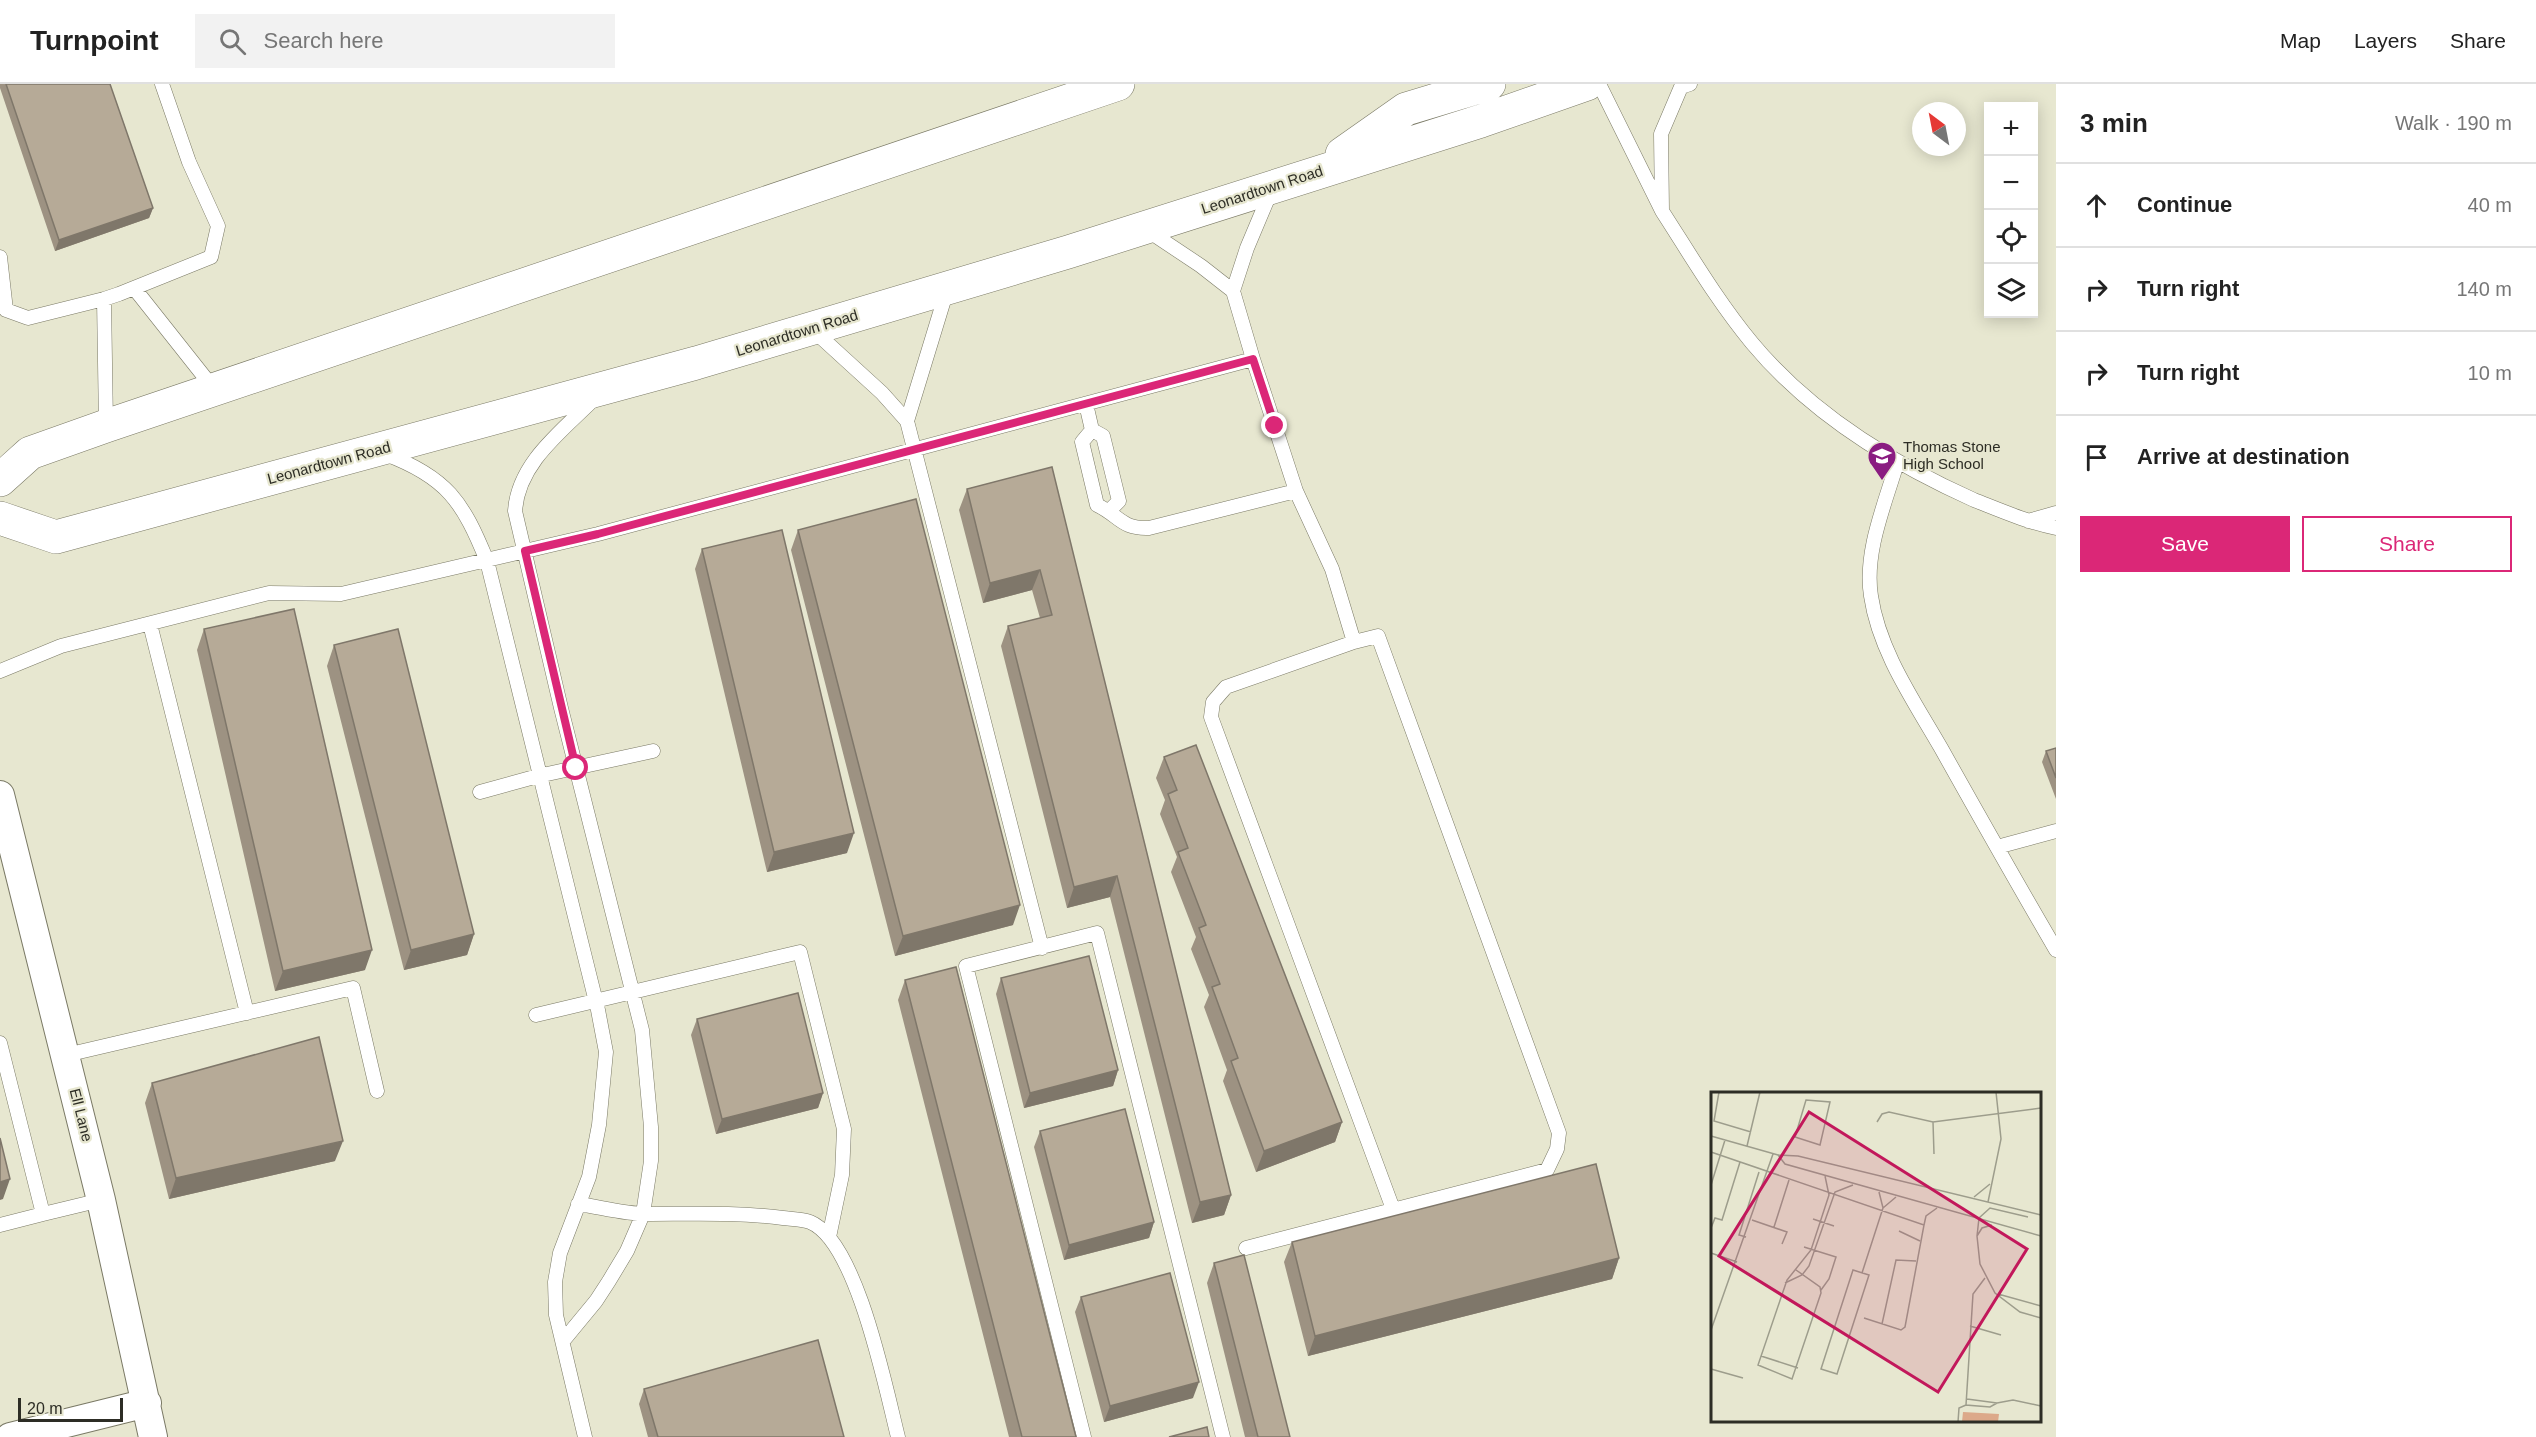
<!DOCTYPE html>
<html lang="en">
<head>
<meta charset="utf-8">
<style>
	body { margin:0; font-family:Helvetica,sans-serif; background:#f2f2f2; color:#222 }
	.controls { position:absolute; right:18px; top:18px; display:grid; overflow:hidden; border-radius:0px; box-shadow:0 3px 15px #0003 }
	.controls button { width:54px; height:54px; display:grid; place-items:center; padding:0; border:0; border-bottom:2px solid #e0e0e0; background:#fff; color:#222; font:30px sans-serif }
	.compass { position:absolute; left:1912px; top:18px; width:54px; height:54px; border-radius:50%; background:#fff; box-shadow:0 3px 15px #0003; rotate:328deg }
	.scale { position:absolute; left:18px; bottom:15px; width:105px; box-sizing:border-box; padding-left:6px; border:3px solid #2d2d25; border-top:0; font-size:16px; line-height:21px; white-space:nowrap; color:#2d2d25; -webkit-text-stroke:4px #e7e7d0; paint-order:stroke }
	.stop { position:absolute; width:18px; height:18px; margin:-14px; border:4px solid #db2777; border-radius:50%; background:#fff }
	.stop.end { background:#db2777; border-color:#fff; box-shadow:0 2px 6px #0008 }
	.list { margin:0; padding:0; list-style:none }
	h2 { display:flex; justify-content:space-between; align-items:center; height:78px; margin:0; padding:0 24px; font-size:26px }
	h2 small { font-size:20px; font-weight:400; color:#767676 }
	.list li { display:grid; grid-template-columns:39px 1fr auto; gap:18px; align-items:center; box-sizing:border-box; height:84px; padding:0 24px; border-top:2px solid #e0e0e0 }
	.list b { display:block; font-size:22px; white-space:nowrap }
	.list em { font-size:20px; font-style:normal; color:#767676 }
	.actions { display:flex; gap:12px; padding:18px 24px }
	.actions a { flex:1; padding:14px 0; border:2px solid #db2777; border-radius:0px; text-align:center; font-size:21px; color:#db2777 }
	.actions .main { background:#db2777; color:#fff }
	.icon { flex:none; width:33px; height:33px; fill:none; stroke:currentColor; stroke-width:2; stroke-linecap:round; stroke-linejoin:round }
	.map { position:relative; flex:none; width:2056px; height:1353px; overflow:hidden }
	header { display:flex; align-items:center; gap:36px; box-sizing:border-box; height:84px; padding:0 30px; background:#fff; border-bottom:2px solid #e0e0e0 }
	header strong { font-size:28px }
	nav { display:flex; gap:33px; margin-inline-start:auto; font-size:21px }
	.search { width:420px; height:54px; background:#f2f2f2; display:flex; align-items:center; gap:15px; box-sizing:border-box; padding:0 21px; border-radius:0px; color:#767676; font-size:22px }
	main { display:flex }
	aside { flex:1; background:#fff }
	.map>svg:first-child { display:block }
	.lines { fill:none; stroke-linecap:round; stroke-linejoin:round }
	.lane-casing { stroke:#7a7965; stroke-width:15 }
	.street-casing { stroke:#7a7965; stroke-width:30 }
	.highway-casing { stroke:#7a7965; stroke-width:34 }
	.lane { stroke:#fff; stroke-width:14 }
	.street { stroke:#fff; stroke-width:28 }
	.highway { stroke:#fff; stroke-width:33 }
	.wall { fill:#9d9282 }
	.shaded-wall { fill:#7f776a }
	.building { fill:#b6aa97; stroke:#7f776a; stroke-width:1.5 }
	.route { stroke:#db2777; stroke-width:8 }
	.labels { text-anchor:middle; stroke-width:4.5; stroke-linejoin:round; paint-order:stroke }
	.street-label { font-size:15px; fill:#2d2d25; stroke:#e7e7d0 }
	.poi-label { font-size:15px; fill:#2d2d25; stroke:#e7e7d0; text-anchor:start }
	.inset-road { fill:none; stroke:#9d9d8c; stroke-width:1.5 }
	.view { fill:#c2185b; fill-opacity:0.15; stroke:#c2185b; stroke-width:3 }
	.inset-edge { fill:none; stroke:#2d2d25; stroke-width:3 }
</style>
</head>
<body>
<header>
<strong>Turnpoint</strong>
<div class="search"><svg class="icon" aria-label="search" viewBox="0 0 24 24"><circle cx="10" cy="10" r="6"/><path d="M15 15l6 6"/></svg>Search here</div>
<nav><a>Map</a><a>Layers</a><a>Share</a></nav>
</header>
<main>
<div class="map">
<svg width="2056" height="1353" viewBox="0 0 2056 1353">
	<rect width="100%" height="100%" fill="#e7e7d0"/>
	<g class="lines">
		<g class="lane-casing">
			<path id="lane" d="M1599,0L1662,127L1661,50L1681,3L1690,0
				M1662,127C1691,172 1718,218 1752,259C1811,330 1891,379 1974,416C2002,427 2027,438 2056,444
				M1147,146L1201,182L1233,207
				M0,173L6,226L28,234L104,215L119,210L211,173L218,142L189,78L162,0
				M134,204L214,305
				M104,215L106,341
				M813,246L882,309L907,337L947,206
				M1253,275L1233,207L1247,164L1271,107
				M1086,320L1092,346L1103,352L1119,417L1109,427
				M907,337L1042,864
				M1092,346L1082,358L1097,421C1120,432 1121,445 1149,444L1296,407
				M385,370C447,393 463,418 487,477L598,926L606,968L599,1041L589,1093L560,1169L555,1198L556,1231L585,1353
				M1897,379C1885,420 1864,468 1871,512C1879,567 1914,617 1941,664C1979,732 2017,799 2056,866
				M2028,437L2056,429
				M150,540L247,929
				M1354,558L1226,603L1213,618L1211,633L1393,1125
				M0,587L61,562L269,509L341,510L598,450L1253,275L1296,407L1332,485L1354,558L1378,552L1559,1049L1557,1065L1547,1086L1246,1164
				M480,708L538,692L653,667
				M1997,763L2056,747
				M536,931L800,868L844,1045L842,1091L829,1153
				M0,959L43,1130L101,1116
				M66,971L353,904L377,1007
				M578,1120C600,1123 624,1130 646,1130C691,1130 738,1128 783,1134C791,1135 802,1135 810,1138C857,1157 886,1306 898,1353
				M0,1141L43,1130
				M563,1257L596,1217L609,1197L627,1167L643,1130L651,1077V1043L642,946L561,624L515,427C518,379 562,347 594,315
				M1084,1353L966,882L1097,849L1223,1353"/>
		</g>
		<g class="street-casing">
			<path id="street" d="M0,711L101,1116L153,1353
				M10,1353L147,1319"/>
		</g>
		<g class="highway-casing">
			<path id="highway" d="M1342,70L1406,25L1489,0
				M0,396L30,369L106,342L1118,0
				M0,434L56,453L696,279L1068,168L1481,37L1587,0"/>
		</g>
		<use href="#lane" class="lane"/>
		<use href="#street" class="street"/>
		<use href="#highway" class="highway"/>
	</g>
	<path class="wall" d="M0,0H110L153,124L149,134L55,167L0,4Z
		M1052,383L1231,1111L1224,1131L1192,1139L1110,813L1067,824L1001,562L1008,542L1040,534L1032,506L983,519L959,426L967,405Z
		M798,446L1013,841L895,872L791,466Z
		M702,465L847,769L767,788L695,485Z
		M204,545L365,886L275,907L197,566Z
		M334,561L474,850L467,871L404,886L327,582Z
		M2056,664V715L2042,678L2046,667Z
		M1164,673L1342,1038L1335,1058L1256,1088L1223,997L1227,986L1204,923L1209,911L1191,865L1196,853L1171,788L1177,773L1160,730L1165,716L1156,694Z
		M1001,894L1118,986L1113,1002L1024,1024L996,910Z
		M905,896L1076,1353H1009L898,916Z
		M697,935L823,1009L818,1024L716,1050L691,951Z
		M152,999L335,1077L169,1115L145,1019Z
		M1040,1047L1154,1138L1149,1154L1064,1176L1034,1063Z
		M1292,1158L1619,1174L1612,1195L1308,1272L1284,1178Z
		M1214,1179L1290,1353H1245L1207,1199Z
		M1081,1213L1193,1314L1104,1338L1075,1228Z
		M644,1305L844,1353H648L639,1320Z"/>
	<path class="shaded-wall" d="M153,124L149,134L55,167L59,156Z
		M1040,486L1032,506L983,519L990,499Z
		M854,749L847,769L767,788L774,768Z
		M1117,792L1110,813L1067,824L1074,803Z
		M1020,821L1013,841L895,872L903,852Z
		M474,850L467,871L404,886L411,866Z
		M372,866L365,886L275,907L283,887Z
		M1118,986L1113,1002L1024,1024L1030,1009Z
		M823,1009L818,1024L716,1050L722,1035Z
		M1342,1038L1335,1058L1256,1088L1264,1067Z
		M343,1057L335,1077L169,1115L176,1094Z
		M10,1095L3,1115L0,1116V1098Z
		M1231,1111L1224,1131L1192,1139L1200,1118Z
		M1154,1138L1149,1154L1064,1176L1069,1161Z
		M1619,1174L1612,1195L1308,1272L1315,1252Z
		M1199,1298L1193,1314L1104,1338L1110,1322Z"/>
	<path class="building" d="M6,0H110L153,124L59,156Z
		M1052,383L1231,1111L1200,1118L1117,792L1074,803L1008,542L1052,531L1040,486L990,499L967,405Z
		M916,415L1020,821L903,852L798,446Z
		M782,446L854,749L774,768L702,465Z
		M294,525L372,866L283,887L204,545Z
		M398,545L474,850L411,866L334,561Z
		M1196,661L1342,1038L1264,1067L1231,977L1238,974L1212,903L1220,900L1199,844L1206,841L1178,768L1188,764L1168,710L1177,706L1164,673Z
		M2056,664V694L2046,667Z
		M1089,872L1118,986L1030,1009L1001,894Z
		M956,883L1076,1353H1022L905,896Z
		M798,909L823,1009L722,1035L697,935Z
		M319,953L343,1057L176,1094L152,999Z
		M1125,1025L1154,1138L1069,1161L1040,1047Z
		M0,1054L10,1095L0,1098Z
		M1596,1080L1619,1174L1315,1252L1292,1158Z
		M1244,1171L1290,1353H1258L1214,1179Z
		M1170,1189L1199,1298L1110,1322L1081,1213Z
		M818,1256L844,1353H658L644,1305Z
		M1207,1343L1209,1353H1169Z"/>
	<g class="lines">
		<path class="route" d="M576,684L525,467L598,450L1253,275L1275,342"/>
	</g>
	<defs>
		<g id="school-pin" transform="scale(1.5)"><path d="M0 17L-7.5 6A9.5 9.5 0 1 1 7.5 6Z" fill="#8a1c81" stroke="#e7e7d0"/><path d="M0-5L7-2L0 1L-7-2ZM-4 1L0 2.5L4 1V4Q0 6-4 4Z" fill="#fff"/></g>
	</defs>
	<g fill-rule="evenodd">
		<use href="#school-pin" x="1882" y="372"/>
	</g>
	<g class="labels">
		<g class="street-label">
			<text transform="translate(1262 106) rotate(-18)" y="5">Leonardtown Road</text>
			<text transform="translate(797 249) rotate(-17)" y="5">Leonardtown Road</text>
			<text transform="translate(329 379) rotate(-15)" y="5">Leonardtown Road</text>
			<text transform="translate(81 1031) rotate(76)" y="5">Ell Lane</text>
		</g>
		<g class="poi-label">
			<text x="1903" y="368">Thomas Stone<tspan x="1903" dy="17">High School</tspan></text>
		</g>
	</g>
	<g transform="translate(1711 1008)">
		<rect width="330" height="330" fill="#e7e7d0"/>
		<path d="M252,320L288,322L287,330H251Z" fill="#dca98a"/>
		<path class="inset-road" d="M8,0L3,29L40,40M95,8L119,10L109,53L84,45ZM166,30L171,22L178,20L222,30L330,16M222,30L223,62M0,44L67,63L87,64L330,123M36,54L49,0M0,60L213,133L194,235L190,238L153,226M67,63L74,72L330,144M0,93L14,48M168,100L172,116L185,105M263,105L279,92M277,110L290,47L285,0M268,126L266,144L271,136L281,133M268,126L279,116L317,125M102,127L123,134M41,128L76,140L71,152M213,133L215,124L226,116M63,135L78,88M0,136L4,126L11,128L29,70M188,139L209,149M266,144L269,172L284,201L309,220L330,226M35,145L28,143L48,80M93,155L125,165L118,187L110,198M0,161L26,170M85,178L109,195L110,201L81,287L47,273L76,188L100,158L118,103L114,84M142,178L158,183L126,282L110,277ZM151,181L172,116M274,186L262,202L255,313L279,315L286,311M74,191L91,183L98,174L124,100L142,93M287,202L330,214M171,232L185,168L205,169M259,234L290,243M0,238L62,62M50,264L87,276M0,277L32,286M256,307L286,311L302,308L330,314M247,330L248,316L255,313"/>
		<path class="view" d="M98,20L316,157L227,300L8,164Z"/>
		<rect width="330" height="330" class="inset-edge"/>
	</g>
</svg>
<div class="controls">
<button>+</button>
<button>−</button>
<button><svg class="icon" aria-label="locate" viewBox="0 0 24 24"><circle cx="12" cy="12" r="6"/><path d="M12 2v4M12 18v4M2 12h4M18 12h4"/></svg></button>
<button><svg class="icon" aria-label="layers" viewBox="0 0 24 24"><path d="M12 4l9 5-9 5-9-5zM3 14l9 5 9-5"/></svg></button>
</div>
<svg class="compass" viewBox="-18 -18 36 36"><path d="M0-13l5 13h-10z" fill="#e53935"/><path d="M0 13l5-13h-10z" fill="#767676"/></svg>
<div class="scale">20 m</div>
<div class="stop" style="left:576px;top:684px"></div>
<div class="stop end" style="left:1275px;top:342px"></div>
</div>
<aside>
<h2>3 min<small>Walk · 190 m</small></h2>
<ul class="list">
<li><svg class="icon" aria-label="ahead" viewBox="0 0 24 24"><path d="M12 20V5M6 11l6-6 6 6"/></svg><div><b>Continue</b></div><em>40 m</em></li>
<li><svg class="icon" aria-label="right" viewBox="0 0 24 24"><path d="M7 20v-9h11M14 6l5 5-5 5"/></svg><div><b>Turn right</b></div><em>140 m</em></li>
<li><svg class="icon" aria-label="right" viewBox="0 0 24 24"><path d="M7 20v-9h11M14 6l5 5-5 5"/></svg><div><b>Turn right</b></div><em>10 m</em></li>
<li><svg class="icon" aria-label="arrive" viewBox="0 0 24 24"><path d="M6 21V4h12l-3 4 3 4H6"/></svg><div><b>Arrive at destination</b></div></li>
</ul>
<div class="actions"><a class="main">Save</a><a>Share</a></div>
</aside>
</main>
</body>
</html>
